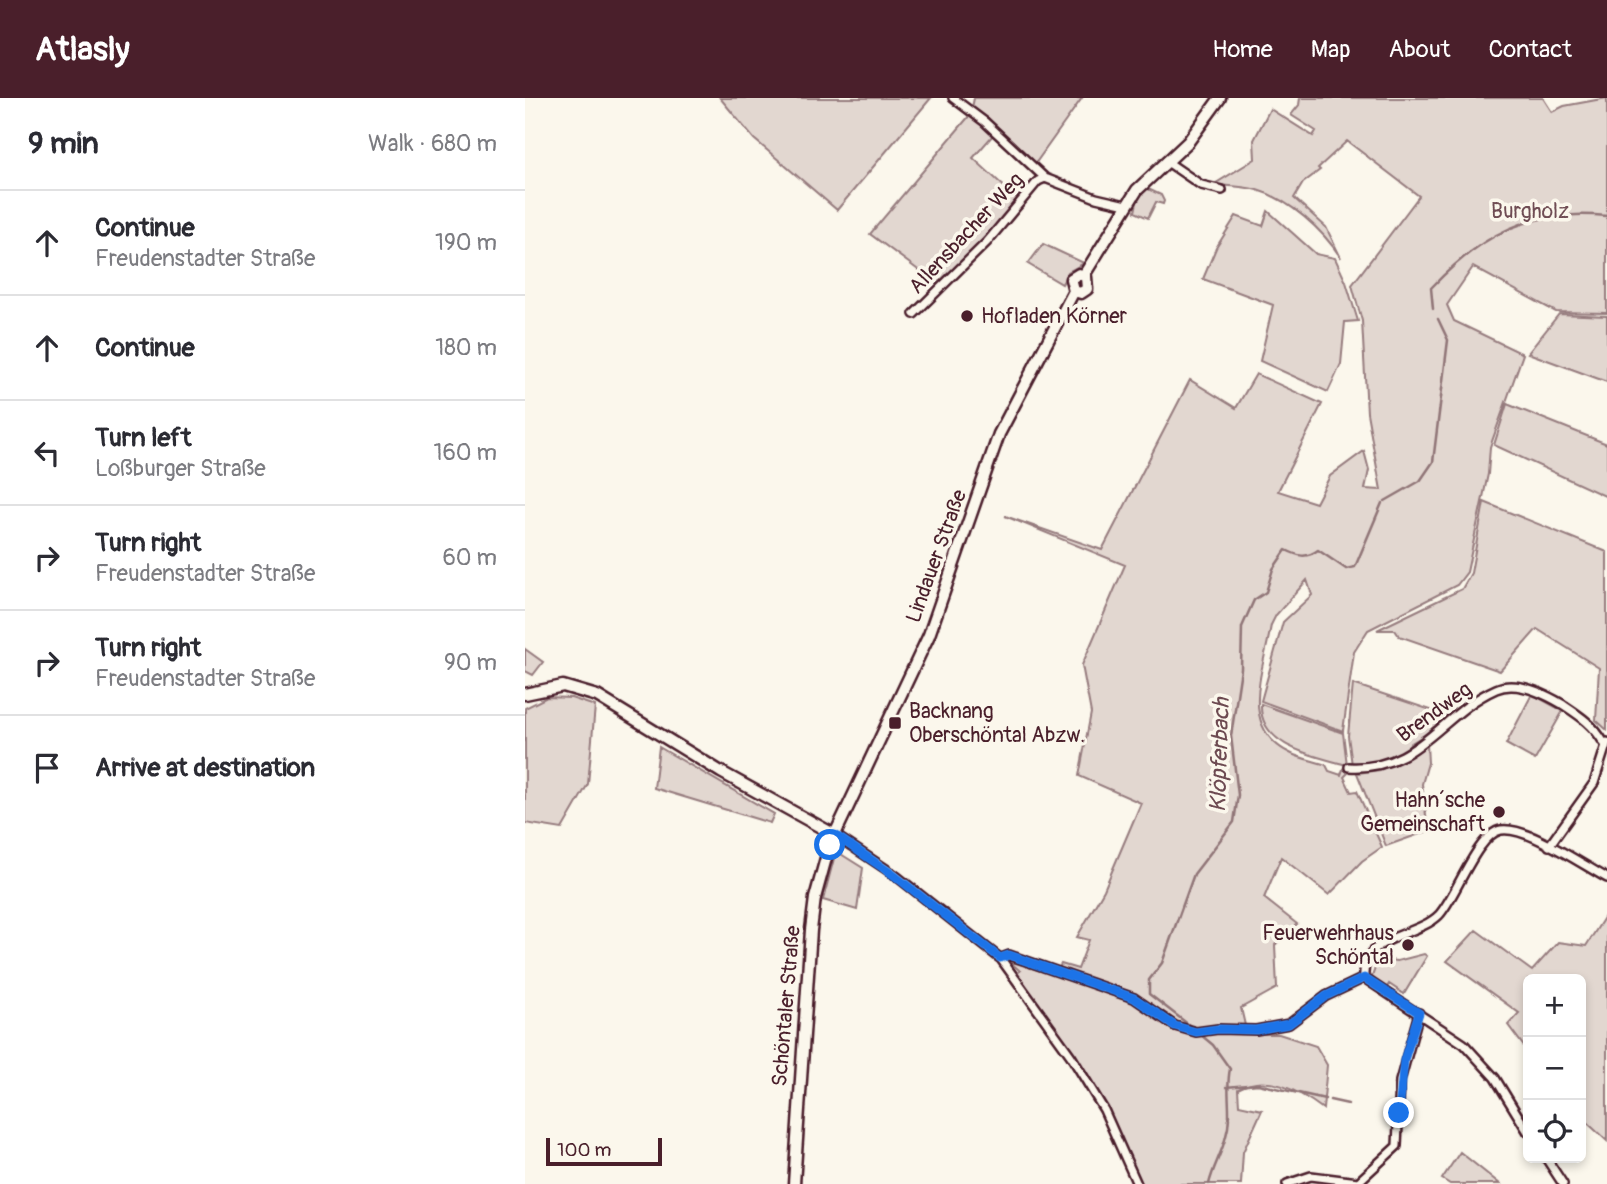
<!DOCTYPE html>
<html lang="en">
<head>
<meta charset="utf-8">
<style>
	body { margin:0; font-family:Pangolin,sans-serif; background:#f7f7f7; color:#2b2b33 }
	.controls { position:absolute; right:21px; bottom:21px; display:grid; overflow:hidden; border-radius:10px; box-shadow:0 4px 10px #0003 }
	.controls button { width:63px; height:63px; display:grid; place-items:center; padding:0; border:0; border-bottom:2px solid #e1e1e2; background:#fff; color:#2b2b33; font:35px sans-serif }
	.scale { position:absolute; left:21px; bottom:18px; width:116px; box-sizing:border-box; padding-left:7px; border:4px solid #4a1f2b; border-top:0; font-size:19px; line-height:24px; white-space:nowrap; color:#4a1f2b; -webkit-text-stroke:5px #fbf7ec; paint-order:stroke }
	.stop { position:absolute; width:21px; height:21px; margin:-16px; border:5px solid #1a73e8; border-radius:50%; background:#fff }
	.stop.end { background:#1a73e8; border-color:#fff; box-shadow:0 2px 7px #0008 }
	.list { margin:0; padding:0; list-style:none }
	h2 { display:flex; justify-content:space-between; align-items:center; height:91px; margin:0; padding:0 28px; font-size:30px }
	h2 small { font-size:23px; font-weight:400; color:#7c7c81 }
	.list li { display:grid; grid-template-columns:46px 1fr auto; gap:21px; align-items:center; box-sizing:border-box; height:105px; padding:0 28px; border-top:2px solid #e1e1e2 }
	.list b { display:block; font-size:26px; white-space:nowrap }
	.list p { margin:0; font-size:23px; white-space:nowrap; color:#7c7c81 }
	.list em { font-size:23px; font-style:normal; color:#7c7c81 }
	.icon { flex:none; width:38px; height:38px; fill:none; stroke:currentColor; stroke-width:2; stroke-linecap:round; stroke-linejoin:round }
	.map { position:relative; flex:none; width:1082px; height:1086px; overflow:hidden }
	header { display:flex; align-items:center; gap:42px; box-sizing:border-box; height:98px; padding:0 35px; background:#4a1f2b; color:#fff }
	header strong { font-size:33px }
	nav { display:flex; gap:38px; margin-inline-start:auto; font-size:24px }
	main { display:flex }
	aside { flex:1; background:#fff }
	.map>svg:first-child { display:block }
	.green { fill:#e2d7d0; stroke:#967b7e; stroke-width:2 }
	.lines { fill:none; stroke-linecap:round; stroke-linejoin:round }
	.stream { stroke:#907477; stroke-width:2.5 }
	.street-casing { stroke:#4a1f2b; stroke-width:12 }
	.secondary-casing { stroke:#4a1f2b; stroke-width:15 }
	.street { stroke:#fbf7ec; stroke-width:7 }
	.secondary { stroke:#fbf7ec; stroke-width:10 }
	.route { stroke:#1a73e8; stroke-width:9 }
	.poi-dot { fill:#4a1f2b; stroke:#fbf7ec; stroke-width:2.5 }
	.labels { text-anchor:middle; stroke-width:7; stroke-linejoin:round; paint-order:stroke }
	.park-label { font-size:21px; fill:#704d54; stroke:#fbf7ec }
	.street-label { font-size:21px; fill:#4a1f2b; stroke:#fbf7ec }
	.poi-label { font-size:21px; fill:#4a1f2b; stroke:#fbf7ec; text-anchor:start }
	.water-label { font-size:23px; font-style:italic; fill:#6d4a51; stroke:#fbf7ec }
</style>
</head>
<body>
<header>
<strong>Atlasly</strong>
<nav><a>Home</a><a>Map</a><a>About</a><a>Contact</a></nav>
</header>
<main>
<aside>
<h2>9 min<small>Walk · 680 m</small></h2>
<ul class="list">
<li><svg class="icon" aria-label="ahead" viewBox="0 0 24 24"><path d="M12 20V5M6 11l6-6 6 6"/></svg><div><b>Continue</b><p>Freudenstadter Straße</p></div><em>190 m</em></li>
<li><svg class="icon" aria-label="ahead" viewBox="0 0 24 24"><path d="M12 20V5M6 11l6-6 6 6"/></svg><div><b>Continue</b></div><em>180 m</em></li>
<li><svg class="icon" aria-label="left" viewBox="0 0 24 24"><path d="M17 20v-9H6M10 6l-5 5 5 5"/></svg><div><b>Turn left</b><p>Loßburger Straße</p></div><em>160 m</em></li>
<li><svg class="icon" aria-label="right" viewBox="0 0 24 24"><path d="M7 20v-9h11M14 6l5 5-5 5"/></svg><div><b>Turn right</b><p>Freudenstadter Straße</p></div><em>60 m</em></li>
<li><svg class="icon" aria-label="right" viewBox="0 0 24 24"><path d="M7 20v-9h11M14 6l5 5-5 5"/></svg><div><b>Turn right</b><p>Freudenstadter Straße</p></div><em>90 m</em></li>
<li><svg class="icon" aria-label="arrive" viewBox="0 0 24 24"><path d="M6 21V4h12l-3 4 3 4H6"/></svg><div><b>Arrive at destination</b></div></li>
</ul>
</aside>
<div class="map">
<svg width="1082" height="1086" viewBox="0 0 1082 1086">
	<rect width="100%" height="100%" fill="#fbf7ec"/>
	<filter id="ink" filterUnits="userSpaceOnUse"><feTurbulence type="fractalNoise" baseFrequency=".0143" numOctaves="2"/><feDisplacementMap in="SourceGraphic" scale="14" xChannelSelector="R" yChannelSelector="G"/><feConvolveMatrix kernelMatrix="1 2 1 2 8 2 1 2 1" color-interpolation-filters="sRGB"/></filter>
	<g filter="url(#ink)">
		<path class="green" d="M195,0H406L312,112L229,41Z
			M449,0H557L510,66L447,10Z
			M775,0H1018L1027,14L1039,8L1082,0V215L1031,214L948,169L922,207L929,223L998,256L965,349L963,376L942,474L932,487L843,532L829,554L818,633L736,603L758,524L787,497L782,482L751,517L746,527C739,572 712,629 765,655C776,661 790,663 801,667L804,673L816,677L818,671L824,674L819,679L826,694L832,693L857,749L837,763L804,797L756,759L739,800L772,826L750,847L752,890L716,910L722,936H754L791,948L802,967L798,1011C774,993 742,974 713,991L714,1007L737,1012L718,1054L716,1086H616C585,1009 542,941 491,876L495,873L484,863L530,877L536,866L553,871L564,842L552,839L579,792L616,705L554,678L566,615L557,567L600,467L480,418L577,452L665,282L711,310L731,276L797,306L753,393L791,405L805,378L839,353L844,372L840,391L856,392L842,315L837,223L827,187L894,98L822,43L793,70L795,72L778,85L769,100L801,129L816,160C798,132 764,101 732,92C718,88 702,88 688,87L730,61L729,42L745,11L788,38L791,33L766,17L774,7Z
			M445,17L469,36L448,60L495,103L416,189L345,136Z
			M621,90L636,97L639,103L638,106L631,104L623,120L610,114L613,99Z
			M743,113L791,156L810,160L821,184L833,223L820,224L816,266L803,294L735,263L748,207L678,181L691,150L711,118L738,128Z
			M518,146L559,165L543,174L537,186L503,166Z
			M1034,216L1082,218V284L1003,255Z
			M982,306L1082,346V399L969,347Z
			M959,404L1082,454V632L1071,622L1074,570L1012,531L975,573L874,538L870,532H852L937,491L946,475Z
			M0,551L18,564L8,577L0,573Z
			M828,586L927,619L901,640L898,638L885,646L883,653L854,666L827,667L823,638Z
			M1007,596L1038,613L1010,662L981,646Z
			M22,599L46,600L70,608L63,686L37,731L0,725V610Z
			M736,606L818,635L822,667C790,658 734,649 736,606Z
			M902,646L903,665L897,686L903,733L861,748L832,675L855,672L885,658Z
			M134,649L249,716L245,725L129,690Z
			M311,753L338,770L332,812L298,802Z
			M1082,815V1043L1056,1019V881H1003V954L983,927L994,915L922,863L951,832L1007,873L1033,844L1061,848Z
			M899,856L902,858L879,896L864,886L861,891L847,879L853,861L872,863Z
			M935,1054L975,1086H925L917,1081Z"/>
		<g class="lines">
			<path class="stream" d="M908,211L906,190C959,134 1005,111 1082,118
				M860,403L895,383L908,364L923,242L913,221
				M668,930L624,896V882L637,865L669,776L709,724L713,697L706,638L716,571L717,529L729,502L741,494L748,471L761,452C773,458 781,461 793,452L821,471L830,469L857,405
				M676,937L688,947L705,971C700,993 708,1016 701,1038C697,1055 688,1069 684,1086
				M701,989L733,986L800,1001
				M805,1002L823,1006"/>
			<g class="street-casing">
				<path id="street" d="M428,0L460,24L520,80L571,100L601,107
					M641,63L676,87L697,92
					M389,216L462,144L513,83L520,80
					M824,669C894,673 915,616 971,591C991,582 1020,596 1037,606C1055,618 1068,626 1079,645
					M310,737L370,777L476,861L546,958L579,1012L612,1086
					M1024,748L1069,685L1082,644
					M476,860L484,857L609,900L650,928L671,934L693,931L731,932L764,926L801,898L839,880
					M839,880C836,836 891,840 914,817C931,799 952,736 976,732C1002,728 1058,767 1082,780
					M839,880L939,946L970,980L1003,1034
					M1021,1060L1038,1086
					M762,1086L786,1078L833,1084
					M831,1086L872,1048L875,983L894,915"/>
			</g>
			<g class="secondary-casing">
				<path id="secondary" d="M559,177L612,92L663,44L695,0
					M0,596L38,588L72,598L196,674L310,737
					M269,1086L286,832L290,800L304,749L404,537L474,336L549,193L546,181L554,176L561,179L562,191L556,195L549,193"/>
			</g>
			<use href="#street" class="street"/>
			<use href="#secondary" class="secondary"/>
		</g>
	</g>
	<g class="lines" filter="url(#ink)">
		<path class="route" d="M305,747L310,737L370,778L475,860L484,857L609,900L650,928L671,934L693,931L731,932L764,926L801,898L839,880L894,915L879,962L874,1015"/>
	</g>
	<g class="poi-dot">
		<circle cx="442" cy="218" r="7"/>
		<rect x="363" y="618" width="14" height="14" rx="3.5"/>
		<circle cx="974" cy="714" r="7"/>
		<circle cx="883" cy="847" r="7"/>
	</g>
	<g class="labels">
		<g class="park-label">
			<text x="1005" y="120">Burgholz</text>
		</g>
		<g class="street-label">
			<text transform="translate(441 135) rotate(-47)" y="7">Allensbacher Weg</text>
			<text transform="translate(411 458) rotate(-70)" y="7">Lindauer Straße</text>
			<text transform="translate(909 614) rotate(-36)" y="7">Brendweg</text>
			<text transform="translate(261 908) rotate(-85)" y="7">Schöntaler Straße</text>
		</g>
		<g class="poi-label">
			<text x="456" y="225">Hofladen Körner</text>
			<text x="384" y="620">Backnang<tspan x="384" dy="24">Oberschöntal Abzw.</tspan></text>
			<text x="960" y="709" text-anchor="end">Hahn´sche<tspan x="960" dy="24">Gemeinschaft</tspan></text>
			<text x="869" y="842" text-anchor="end">Feuerwehrhaus<tspan x="869" dy="24">Schöntal</tspan></text>
		</g>
		<g class="water-label">
			<text transform="translate(694 657) rotate(-88)" y="8">Klöpferbach</text>
		</g>
	</g>
</svg>
<div class="controls">
<button>+</button>
<button>−</button>
<button><svg class="icon" aria-label="locate" viewBox="0 0 24 24"><circle cx="12" cy="12" r="6"/><path d="M12 2v4M12 18v4M2 12h4M18 12h4"/></svg></button>
</div>
<div class="scale">100 m</div>
<div class="stop" style="left:305px;top:747px"></div>
<div class="stop end" style="left:874px;top:1015px"></div>
</div>
</main>
</body>
</html>
